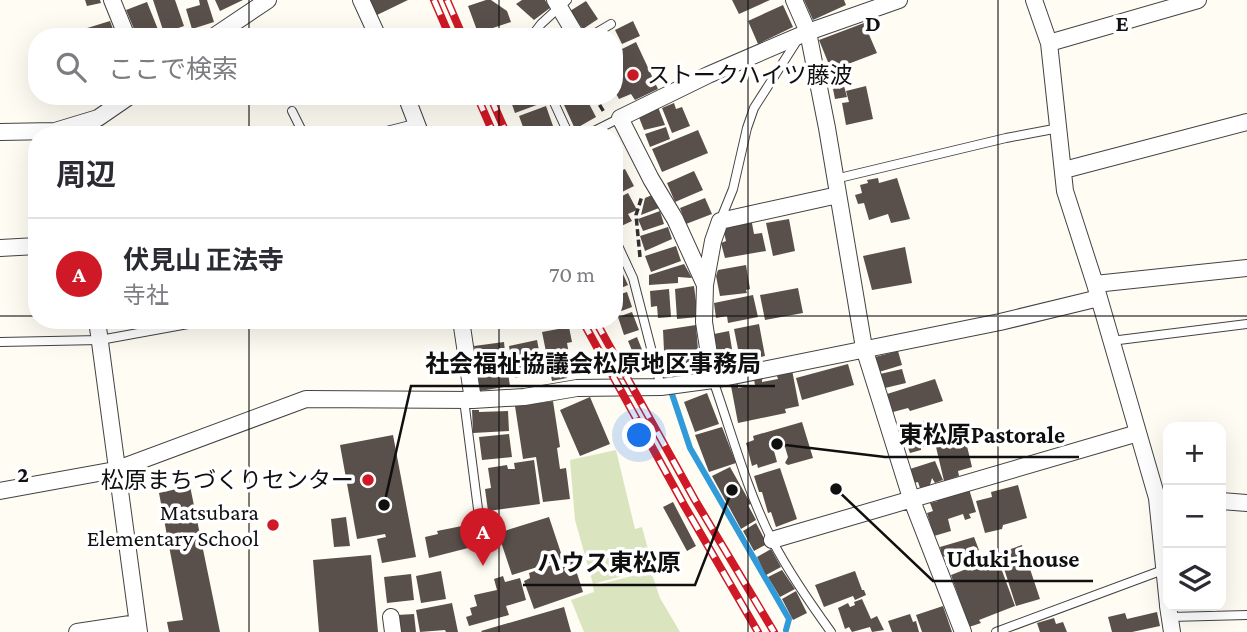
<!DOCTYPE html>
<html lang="ja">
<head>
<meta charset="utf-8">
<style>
	body { margin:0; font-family:"Crimson Pro","Noto Sans JP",serif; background:#f2f2f3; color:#2b2b33 }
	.controls { position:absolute; right:21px; bottom:21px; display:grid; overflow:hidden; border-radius:14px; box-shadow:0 7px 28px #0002 }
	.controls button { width:63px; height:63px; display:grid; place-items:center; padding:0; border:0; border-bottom:2px solid #e1e1e2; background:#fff; color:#2b2b33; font:35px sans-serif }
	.you { position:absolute; left:640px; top:436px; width:24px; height:24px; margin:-18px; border:5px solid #fff; border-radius:50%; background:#1a73e8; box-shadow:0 0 0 10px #1a73e833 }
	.badge { display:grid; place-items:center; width:46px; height:46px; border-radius:50%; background:#cf1926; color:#fff; font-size:23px; font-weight:700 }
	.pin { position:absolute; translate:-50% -58px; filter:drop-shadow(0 2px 4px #0008) }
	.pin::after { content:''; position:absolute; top:37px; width:24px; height:21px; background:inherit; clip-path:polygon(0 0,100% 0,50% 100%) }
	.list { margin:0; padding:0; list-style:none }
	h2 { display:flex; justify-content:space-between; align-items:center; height:91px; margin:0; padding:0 28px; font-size:30px }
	h2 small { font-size:23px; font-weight:400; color:#7c7c81 }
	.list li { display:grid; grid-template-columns:46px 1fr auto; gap:21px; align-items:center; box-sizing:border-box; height:112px; padding:0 28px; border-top:2px solid #e1e1e2 }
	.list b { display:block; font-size:26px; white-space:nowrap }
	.list p { margin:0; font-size:23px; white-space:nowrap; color:#7c7c81 }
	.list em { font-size:23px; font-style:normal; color:#7c7c81 }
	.icon { flex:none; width:38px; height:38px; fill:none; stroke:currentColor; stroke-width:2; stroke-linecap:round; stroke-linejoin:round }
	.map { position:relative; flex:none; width:1247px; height:632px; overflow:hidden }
	.search { position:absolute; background:#fff; box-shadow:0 7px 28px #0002; left:28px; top:28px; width:595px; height:77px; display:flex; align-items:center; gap:18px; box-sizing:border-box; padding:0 24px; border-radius:28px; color:#7c7c81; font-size:26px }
	.panel { position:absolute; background:#fff; box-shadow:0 7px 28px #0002; left:28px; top:126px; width:595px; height:203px; border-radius:28px }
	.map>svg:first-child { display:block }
	.cemetery { fill:#dae5c0 }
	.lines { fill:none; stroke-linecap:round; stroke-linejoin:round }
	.stream { stroke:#319bda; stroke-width:6 }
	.building { fill:#5a504b }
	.lane-casing { stroke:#434343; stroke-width:10 }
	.street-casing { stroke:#434343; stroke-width:18 }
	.path { stroke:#323232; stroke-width:3.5; stroke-dasharray:7 3.5; stroke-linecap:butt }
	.lane { stroke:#fff; stroke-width:8 }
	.street { stroke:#fff; stroke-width:16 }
	.rail-casing { stroke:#cf1926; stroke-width:8 }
	.rail { stroke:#fff; stroke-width:5; stroke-dasharray:16; stroke-linecap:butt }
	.grid { fill:none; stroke:#101010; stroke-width:2; stroke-opacity:0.55 }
	.poi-dot { fill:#cf1926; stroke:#fff; stroke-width:2.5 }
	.labels { text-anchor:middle; stroke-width:7; stroke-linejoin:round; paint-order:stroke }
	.poi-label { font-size:23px; fill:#101010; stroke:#fff; text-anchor:end }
	.grid-label { font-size:23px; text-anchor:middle; font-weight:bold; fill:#101010; stroke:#fff; stroke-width:7; stroke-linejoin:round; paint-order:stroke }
	.leader { fill:none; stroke:#101010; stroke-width:2.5 }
	.callout-dot { fill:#101010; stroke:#fff; stroke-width:2.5 }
	.callout-label { font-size:24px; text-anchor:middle; font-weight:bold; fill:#101010; stroke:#fff; stroke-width:7; stroke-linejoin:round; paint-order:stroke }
</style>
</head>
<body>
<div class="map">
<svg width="1247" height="632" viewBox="0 0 1247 632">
	<rect width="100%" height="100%" fill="#fffcf3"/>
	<path class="cemetery" d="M616,450L635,529L642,527L653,568L593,584L575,520L570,460Z
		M651,571L660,598L680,632H584L571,600L594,592L593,586Z"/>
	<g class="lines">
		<path class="stream" d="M670,388L690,448L789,619L786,630"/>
	</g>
	<path class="building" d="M85,0H100L101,3L87,6Z
		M153,0H175L184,26L164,33Z
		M199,0H207L214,22L192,29L186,9L200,5Z
		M215,0H243L220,11Z
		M370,0H408L377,15Z
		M486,0H491L507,11L511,22L478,33L468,6Z
		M522,0H545L550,8L534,20L516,4Z
		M732,0H770L739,14Z
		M804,0H844L846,5L813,20Z
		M586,1L598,19L583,29L570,11Z
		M147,2L161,37H137L134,29L126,10Z
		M783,5L793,27L758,44L748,21Z
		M110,21L116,37H86L84,29Z
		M633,21L640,36L622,44L615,30Z
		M864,23L877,53L848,64L847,61L830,67L819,40Z
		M513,28L516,37H489V36Z
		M636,42L658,89L635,100L631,94L619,99L614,90V57L618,56L616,52Z
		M844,86L847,97L835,99L833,89Z
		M866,86L873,119L846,125L842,103L849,102L846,91Z
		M509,96H540L542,103L515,113Z
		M560,96H585L596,117L575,129Z
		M674,103L676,109L682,107L690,126L672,133L662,108Z
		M546,106L553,126L526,135L519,116Z
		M658,107L665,125L644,130L638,115Z
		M666,127L670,139L650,147L645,134Z
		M698,130L708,153L662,172L652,149Z
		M614,143L621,157L614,160Z
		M625,169L634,186L614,196V174Z
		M694,171L703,190L675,202L667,183Z
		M878,178L879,183L897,178L910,219L891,223L888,214L869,220L864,203L858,204L855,195L862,193L860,185L868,183L867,180Z
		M628,193L637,210L628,214L632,221L617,228L614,222V200Z
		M652,195L659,208L641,215L645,198Z
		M705,198L712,214L686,224L680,208Z
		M660,211L664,224L643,231L638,219Z
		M751,218L754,234L762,233L766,251L725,258L721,243L726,241L722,224Z
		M789,219L795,251L773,256L766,223Z
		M668,227L672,239L645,251L640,236Z
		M676,246L681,261L651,272L645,256Z
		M905,247L912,283L872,290L863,256Z
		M617,261L628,285L614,291V262Z
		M684,264L692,278L678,277V283L649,285V275Z
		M746,265L750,289L746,290L747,293L720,296L716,276L718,270Z
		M694,286L698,317L677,319L675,289Z
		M798,288L803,313L765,320L760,295Z
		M669,289L671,317L658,318L657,306L651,307L650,291Z
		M627,292L632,307L616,313L614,296Z
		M753,295L758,317L728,323L727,316L716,318L714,303Z
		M632,312L639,330L624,335L618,317Z
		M469,320H487L488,324L471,328Z
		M542,320H560V323L544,328Z
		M759,324L765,356L751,359L750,357L744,358L742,349H738L734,329Z
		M696,325L698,350L678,354V352L664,351L663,330Z
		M569,327L572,342L567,343L570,360L579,358L582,371L567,374V378L552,381L542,332Z
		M729,331L734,361L720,364L714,334Z
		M637,337L648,365H638L628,341Z
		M537,340L543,372L515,378L509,346Z
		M504,342L506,363L487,365L486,358L476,360L474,346Z
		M898,351L902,365L879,372L875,357Z
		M689,354L690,360L699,358L702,373L673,379L669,358Z
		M848,364L854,385L802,400L796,378Z
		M507,366L510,386L480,391L478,375L486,374L485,369Z
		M902,369L906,383L885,388L880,374Z
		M792,370L799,406L785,409L786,413L738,423L731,386L738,384V388L755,385L754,380L762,378V382L778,379L776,373Z
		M935,379L943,401L910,411L908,408L893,412L887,394Z
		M707,393L719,424L695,432L684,402Z
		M590,397L610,444L580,456L560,410Z
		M553,401L560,447L557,448L560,469L566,468L570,499L543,502L536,457L523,459L515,406Z
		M472,410H479V412L508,411L509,431L473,433Z
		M924,421L930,445L921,447V450L910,453L903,434L906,433L904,429L907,428L906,425Z
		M802,422L813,458L788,465L785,463L788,457L785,447L774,451L777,462L758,468L757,464L752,466L746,443L754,440L753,436Z
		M722,427L736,463L709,472L695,435Z
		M509,434L512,457L482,460L479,437Z
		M393,435L416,557L382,563L377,539L386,537L385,534L357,539L340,445Z
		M961,440L962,443L966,442L972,467L958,471L959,476L944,481L936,447Z
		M534,460L540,504L488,511L485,489L491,488L488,468L507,465L508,469H515L514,463Z
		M935,461L943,480L935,483L932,478L930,485L920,488L918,482L914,483L910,469Z
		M730,467L751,504L748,505L756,520L741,529L712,476Z
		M780,468L797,519L776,527L771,512L768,513L762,492H759L754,476Z
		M1018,485L1027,518L1003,525L1002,529L985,533L976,501L992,497L991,492Z
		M190,486L220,632H169L167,622L183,620L159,493Z
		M969,489L976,512L969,514L971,518L965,520L963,514L948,519L951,531L934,536L927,513L933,511L930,503L938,501L937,498Z
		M673,502L696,546L687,551L663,507Z
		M346,517L350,546L334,547L331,519Z
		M549,517L563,559L512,575L498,533Z
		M756,523L767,544L754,551L743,531Z
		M467,525L472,547L429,558L425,537L438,534L437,531Z
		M974,537L979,550L970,553L971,555L948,562L946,556L942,557L940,547Z
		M1022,545L1040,599L1016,606L999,553Z
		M771,549L781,567L766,575L757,557Z
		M371,555L378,632H319L313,560Z
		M997,557L1015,606L979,620L981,623L969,627L951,575Z
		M572,558L583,592L534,609L524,581L530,578L529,573Z
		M782,570L795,589L780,597L768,577Z
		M441,571L446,599L421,603L416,576Z
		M855,571L862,590H864L866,595L855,600L853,596L824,607L815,585Z
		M411,574L414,600L387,603L384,577Z
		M503,576L505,582L520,578L526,600L506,606L509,615L469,626L466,617L472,615L470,608L477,606L474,595L497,590L494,579Z
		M796,591L807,613L793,620L782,599Z
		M862,599L871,619L877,616L884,630L872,632L870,627L852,632L849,627L845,629L838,608L848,603L850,607L855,605L854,602Z
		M452,603L458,632H446L445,630L420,632L416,610Z
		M943,606L952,632H922L916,615Z
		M564,607L571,632H482L481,631Z
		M1157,612L1160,626L1132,632H1112L1108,617L1125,613L1127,619Z
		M414,614L416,632H399L397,615Z
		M910,614L913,622L916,621L919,632H892L888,621Z
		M1054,618L1056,624L1063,622L1067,632H1040L1037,623Z"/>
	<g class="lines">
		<g class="lane-casing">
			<path id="lane" d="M531,37L541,24L567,0
				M589,37L611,24
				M551,96L569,135
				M292,111L304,135
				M371,135L418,123
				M586,135L620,118
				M835,179L1006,138L1059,128
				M720,221L733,189L747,128L754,108L798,39
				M614,237L633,278L661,387
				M1111,341L1247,324
				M0,342L100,340L210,320
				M713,380C732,434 747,491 773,542C790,574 810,603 831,632
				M464,400L478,509
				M1170,617L1247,615
				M996,632L1163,570"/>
		</g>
		<g class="street-casing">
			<path id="street" d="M112,0L127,37
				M361,0L378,37
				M555,0L577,37
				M794,0L808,32L827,128L864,348L911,498L963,632
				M1034,0L1049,43L1065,191L1095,284L1157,498L1168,605
				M213,37L268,0
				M1049,43L1198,0
				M406,96L421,135
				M0,132L55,131L98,118L130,96
				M1064,170L1247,122
				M0,248L37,246
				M1095,284L1247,268
				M705,285L713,241L720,221L838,195
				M97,320L139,632
				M461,320L473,400
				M713,380L704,322L705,285L675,219L651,179L620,118L708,75L808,32L899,0
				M0,491L115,470L306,399L473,400L524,397L577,388L661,387L713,380L1000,322L1099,298
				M1221,501L1247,503
				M772,540L1138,433
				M1168,606L1172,632
				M391,617L393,632
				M77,632L137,623"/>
		</g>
		<path class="path" d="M594,96L604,112
			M640,257L636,215L642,196"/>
		<use href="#lane" class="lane"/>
		<use href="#street" class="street"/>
		<g class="rail-casing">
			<path id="rail" d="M434,0L450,37
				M447,0L463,37
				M477,96L494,135
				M490,96L507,135
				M582,320L684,505L758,632
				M595,320L695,500L774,632"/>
		</g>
		<use href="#rail" class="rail"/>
	</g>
	<path class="grid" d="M249,0V37M499,0V37M748,0V632M998,0V632M249,96V135M499,96V135M0,316H37M614,316H1247M249,320V632M499,320V632"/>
	<g class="poi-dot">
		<circle cx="633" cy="75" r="7"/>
		<circle cx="368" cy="480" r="7"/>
		<circle cx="273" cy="525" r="7"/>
	</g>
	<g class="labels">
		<g class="poi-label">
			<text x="647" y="83" text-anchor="start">ストークハイツ藤波</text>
			<text x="354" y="488">松原まちづくりセンター</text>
			<text x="259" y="520">Matsubara<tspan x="259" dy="26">Elementary School</tspan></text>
		</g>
	</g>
	<g class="grid-label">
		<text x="873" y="31">D</text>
		<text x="1122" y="31">E</text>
		<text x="23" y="482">2</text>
	</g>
	<path class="leader" d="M384 505L411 386H775M777 444L885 457H1079M836 489L933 581H1093M732 490L695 585H523"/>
	<g class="callout-dot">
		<circle cx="384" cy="505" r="7"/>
		<circle cx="777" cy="444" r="7"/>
		<circle cx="836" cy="489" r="7"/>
		<circle cx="732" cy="490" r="7"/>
	</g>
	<g class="callout-label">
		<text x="593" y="372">社会福祉協議会松原地区事務局</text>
		<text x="982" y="443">東松原Pastorale</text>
		<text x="1013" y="567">Uduki-house</text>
		<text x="609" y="571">ハウス東松原</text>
	</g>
</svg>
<div class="controls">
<button>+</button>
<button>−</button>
<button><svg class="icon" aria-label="layers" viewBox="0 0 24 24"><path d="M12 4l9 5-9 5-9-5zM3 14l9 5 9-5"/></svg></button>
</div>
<div class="you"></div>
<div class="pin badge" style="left:483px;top:566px">A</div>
<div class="search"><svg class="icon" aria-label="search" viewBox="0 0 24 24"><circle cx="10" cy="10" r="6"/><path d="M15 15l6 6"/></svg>ここで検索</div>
<section class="panel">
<h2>周辺<small></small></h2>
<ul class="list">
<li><span class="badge">A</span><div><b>伏見山 正法寺</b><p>寺社</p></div><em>70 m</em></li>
</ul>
</section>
</div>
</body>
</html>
